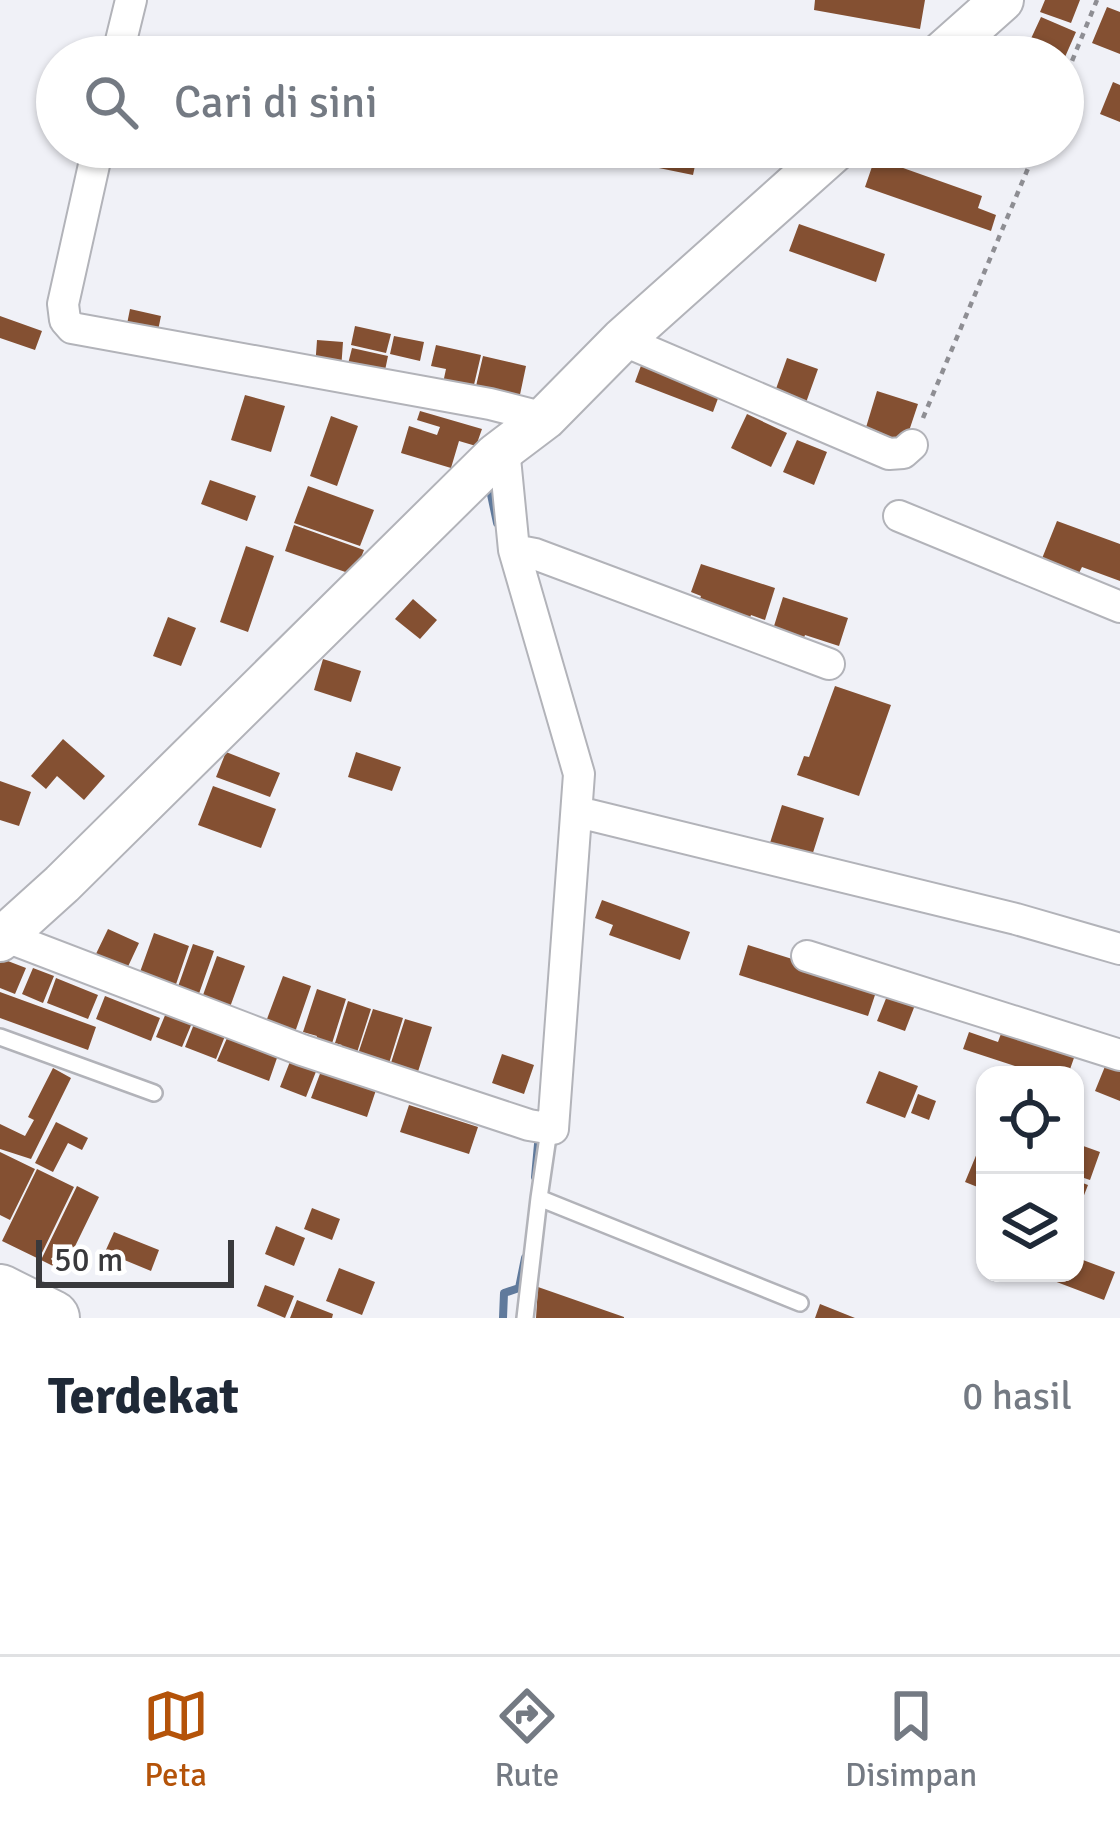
<!DOCTYPE html>
<html lang="id">
<head>
<meta charset="utf-8">
<style>
	body { margin:0; font-family:Signika,sans-serif; background:#f2f2f3; color:#1f2937 }
	.controls { position:absolute; right:36px; bottom:36px; display:grid; overflow:hidden; border-radius:24px; box-shadow:0 3px 9px #0004 }
	.controls button { width:108px; height:108px; display:grid; place-items:center; padding:0; border:0; border-bottom:3px solid #e0e1e3; background:#fff; color:#1f2937; font:60px sans-serif }
	.scale { position:absolute; left:36px; bottom:30px; width:198px; box-sizing:border-box; padding-left:12px; border:6px solid #39393c; border-top:0; font-size:33px; line-height:42px; white-space:nowrap; color:#39393c; -webkit-text-stroke:9px #fff; paint-order:stroke }
	.list { margin:0; padding:0; list-style:none }
	h2 { display:flex; justify-content:space-between; align-items:center; height:156px; margin:0; padding:0 48px; font-size:51px }
	h2 small { font-size:39px; font-weight:400; color:#747a83 }
	.icon { flex:none; width:66px; height:66px; fill:none; stroke:currentColor; stroke-width:2; stroke-linecap:round; stroke-linejoin:round }
	.map { position:relative; flex:none; width:1120px; height:1318px; overflow:hidden }
	.search { position:absolute; background:#fff; box-shadow:0 3px 9px #0004; left:36px; right:36px; top:36px; height:132px; display:flex; align-items:center; gap:30px; box-sizing:border-box; padding:0 42px; border-radius:66px; color:#747a83; font-size:45px }
	.sheet { height:336px; background:#fff }
	nav { display:flex; justify-content:space-around; align-items:center; box-sizing:border-box; height:168px; border-top:3px solid #e0e1e3; background:#fff; font-size:33px; color:#747a83 }
	nav a { display:grid; justify-items:center; gap:6px }
	nav .on { color:#b45309 }
	.map>svg:first-child { display:block }
	.lines { fill:none; stroke-linecap:round; stroke-linejoin:round }
	.stream { stroke:#607a9c; stroke-width:8 }
	.building { fill:#845032 }
	.lane-casing { stroke:#b2b3b9; stroke-width:20 }
	.street-casing { stroke:#b2b3b9; stroke-width:34 }
	.secondary-casing { stroke:#b2b3b9; stroke-width:46 }
	.highway-casing { stroke:#b2b3b9; stroke-width:58 }
	.path { stroke:#8e8e93; stroke-width:4.5; stroke-dasharray:6 6; stroke-linecap:butt }
	.lane { stroke:#fff; stroke-width:15 }
	.street { stroke:#fff; stroke-width:30 }
	.secondary { stroke:#fff; stroke-width:42 }
	.highway { stroke:#fff; stroke-width:54 }
</style>
</head>
<body>
<div class="map">
<svg width="1120" height="1318" viewBox="0 0 1120 1318">
	<rect width="100%" height="100%" fill="#f0f1f7"/>
	<g class="lines">
		<path class="stream" d="M489,485L497,523
			M535,1177L539,1133
			M503,1318L504,1293L519,1288L525,1258"/>
	</g>
	<path class="building" d="M815,0H925L920,29L814,10Z
		M1045,0H1080L1071,23L1040,12Z
		M1107,7L1120,12V54L1092,43Z
		M1041,17L1076,32L1065,57H1055L1028,45Z
		M1113,82L1120,85V122L1100,114Z
		M653,147H699L693,175L649,166Z
		M703,147H744L741,160L702,152Z
		M875,158L982,196L978,208L996,215L991,231L865,187Z
		M799,224L885,254L876,282L789,251Z
		M130,309L161,316L156,340L125,334Z
		M0,316L42,331L35,350L0,338Z
		M355,326L391,334L386,353L351,345Z
		M394,336L424,342L420,361L390,354Z
		M317,340L343,342L341,370L315,368Z
		M436,345L481,355L473,389L443,383L446,369L431,366Z
		M352,348L388,356L383,380L346,372Z
		M483,356L526,366L517,409L473,399Z
		M787,358L818,369L803,411L772,400Z
		M642,363L720,393L713,412L635,382Z
		M877,391L918,404L904,446L864,434Z
		M245,395L285,406L271,452L231,440Z
		M420,411L482,429L476,446L459,441L451,468L401,453L409,426L437,435L440,427L417,420Z
		M747,414L787,433L771,467L731,448Z
		M331,416L358,426L337,486L310,476Z
		M797,440L827,452L814,485L783,472Z
		M210,480L256,496L247,521L201,504Z
		M308,486L374,510L360,546L294,523Z
		M1057,521L1120,544V581L1082,567L1078,575L1041,561Z
		M294,525L364,550L354,575L285,551Z
		M246,546L274,556L248,632L220,622Z
		M701,564L775,588L765,620L751,615L747,626L696,610L701,596L691,592Z
		M783,597L848,618L839,646L805,635L800,649L770,639Z
		M413,599L437,620L420,639L395,619Z
		M168,617L196,628L181,666L153,656Z
		M323,659L361,671L351,702L314,690Z
		M835,686L891,705L859,796L797,775L804,756L809,757Z
		M63,739L105,776L84,800L57,776L46,789L31,776Z
		M226,752L280,773L270,797L216,777Z
		M356,752L401,767L392,791L348,777Z
		M0,781L31,792L19,826L0,820Z
		M213,786L276,809L261,848L198,825Z
		M782,805L824,818L811,859L769,846Z
		M602,900L690,932L680,960L609,935L613,925L595,918Z
		M108,929L139,943L125,973L94,958Z
		M154,933L189,946L172,996L136,983Z
		M193,944L214,951L195,1005L174,998Z
		M748,945L878,986L868,1016L739,975Z
		M217,956L245,966L226,1018L198,1009Z
		M0,958L26,968L15,994L0,988Z
		M33,968L54,976L43,1003L22,994Z
		M283,976L311,986L293,1038L264,1027Z
		M56,978L98,995L88,1019L47,1003Z
		M317,989L346,999L329,1053L313,1048L317,1036L303,1032Z
		M0,992L96,1027L88,1050L0,1018Z
		M105,996L160,1018L151,1041L96,1019Z
		M887,996L915,1005L905,1031L877,1021Z
		M348,1001L371,1009L353,1065L337,1060L342,1045L335,1043Z
		M373,1009L403,1018L386,1073L355,1063Z
		M166,1013L192,1023L182,1047L156,1037Z
		M405,1019L432,1027L416,1078L389,1069Z
		M194,1024L225,1036L216,1059L185,1047Z
		M1002,1031L1075,1055L1068,1075H1042L963,1049L969,1032L998,1042Z
		M227,1038L277,1058L269,1081L217,1061Z
		M502,1054L534,1065L524,1094L492,1083Z
		M291,1059L317,1069L306,1097L280,1087Z
		M1108,1059L1120,1064V1101L1095,1091Z
		M53,1068L71,1078L31,1159L0,1149V1124L25,1136L34,1120L28,1117Z
		M321,1071L376,1090L367,1117L311,1098Z
		M879,1071L918,1086L905,1118L866,1103Z
		M918,1094L936,1101L929,1120L911,1113Z
		M409,1105L478,1127L469,1154L400,1132Z
		M56,1122L88,1138L82,1150L68,1143L53,1172L35,1163Z
		M1075,1143L1100,1152L1090,1180L1075,1175Z
		M980,1146L985,1148V1190L965,1182Z
		M0,1152L35,1169L10,1220L0,1215Z
		M37,1169L74,1187L39,1259L2,1241Z
		M1075,1180L1088,1185L1081,1203L1075,1201Z
		M77,1186L99,1197L63,1271L41,1260Z
		M312,1208L340,1219L332,1240L304,1229Z
		M276,1226L305,1238L294,1266L265,1254Z
		M114,1232L159,1250L151,1271L105,1252Z
		M1075,1257L1115,1272L1104,1300L1033,1273H1075Z
		M339,1268L375,1282L362,1315L326,1301Z
		M265,1285L294,1296L285,1318L257,1306Z
		M538,1287L624,1317V1318H536Z
		M297,1300L333,1314L332,1318H290Z
		M820,1304L855,1318H815Z"/>
	<g class="lines">
		<g class="lane-casing">
			<path id="lane" d="M0,1037L154,1093
				M549,1130L539,1198L800,1303
				M525,1318L539,1198"/>
		</g>
		<g class="street-casing">
			<path id="street" d="M117,57L131,0
				M98,147L63,304L65,320L72,328L490,404L545,418
				M622,340L889,454L903,453L912,445
				M504,448L514,550L535,554L829,664
				M899,516L1120,607
				M578,812L1016,919L1120,949
				M4,936L302,1050L529,1125L553,1129L579,774L514,550
				M807,956L1120,1055"/>
		</g>
		<g class="secondary-casing">
			<path id="secondary" d="M938,57L1002,0
				M0,940L62,884L496,455L545,418L622,340L838,147"/>
		</g>
		<g class="highway-casing">
			<path id="highway" d="M0,1292L52,1318"/>
		</g>
		<path class="path" d="M1063,83L1097,0
			M923,418L1037,147"/>
		<use href="#lane" class="lane"/>
		<use href="#street" class="street"/>
		<use href="#secondary" class="secondary"/>
		<use href="#highway" class="highway"/>
	</g>
</svg>
<div class="controls">
<button><svg class="icon" aria-label="locate" viewBox="0 0 24 24"><circle cx="12" cy="12" r="6"/><path d="M12 2v4M12 18v4M2 12h4M18 12h4"/></svg></button>
<button><svg class="icon" aria-label="layers" viewBox="0 0 24 24"><path d="M12 4l9 5-9 5-9-5zM3 14l9 5 9-5"/></svg></button>
</div>
<div class="scale">50 m</div>
<div class="search"><svg class="icon" aria-label="search" viewBox="0 0 24 24"><circle cx="10" cy="10" r="6"/><path d="M15 15l6 6"/></svg>Cari di sini</div>
</div>
<section class="sheet">
<h2>Terdekat<small>0 hasil</small></h2>
<ul class="list">
</ul>
</section>
<nav>
<a class="on"><svg class="icon" aria-label="map" viewBox="0 0 24 24"><path d="M3 6l6-2 6 2 6-2v14l-6 2-6-2-6 2zM9 4v14M15 6v14"/></svg>Peta</a>
<a><svg class="icon" aria-label="directions" viewBox="0 0 24 24"><path d="M12 3l9 9-9 9-9-9zM9 14v-3h6M13 9l2 2-2 2"/></svg>Rute</a>
<a><svg class="icon" aria-label="saved" viewBox="0 0 24 24"><path d="M7 4h10v16l-5-4-5 4z"/></svg>Disimpan</a>
</nav>
</body>
</html>
